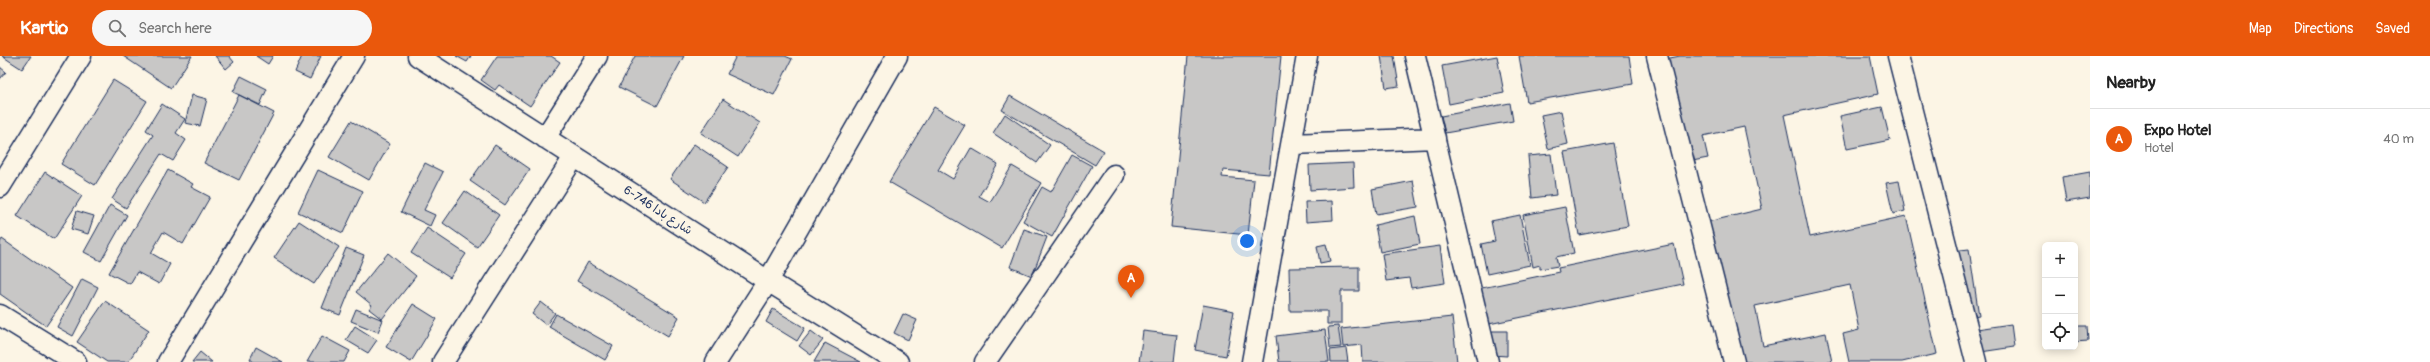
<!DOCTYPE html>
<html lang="en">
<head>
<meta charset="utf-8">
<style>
	body { margin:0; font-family:Pangolin,"Playpen Sans Arabic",sans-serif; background:#f6f6f6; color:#222 }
	.controls { position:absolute; right:12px; bottom:12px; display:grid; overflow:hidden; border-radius:6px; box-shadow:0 2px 10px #0003 }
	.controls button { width:36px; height:36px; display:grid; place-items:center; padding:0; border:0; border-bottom:1px solid #e0e0e0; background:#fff; color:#222; font:20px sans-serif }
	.you { position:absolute; left:1247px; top:185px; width:14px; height:14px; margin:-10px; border:3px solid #fff; border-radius:50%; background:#1a73e8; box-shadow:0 0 0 6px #1a73e833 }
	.badge { display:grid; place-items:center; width:26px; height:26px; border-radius:50%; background:#ea580c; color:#fff; font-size:13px; font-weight:700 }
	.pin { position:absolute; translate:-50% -33px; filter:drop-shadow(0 1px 2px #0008) }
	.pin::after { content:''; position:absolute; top:21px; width:14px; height:12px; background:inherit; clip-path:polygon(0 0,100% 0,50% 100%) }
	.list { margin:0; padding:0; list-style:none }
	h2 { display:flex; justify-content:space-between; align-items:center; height:52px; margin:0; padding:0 16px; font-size:17px }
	h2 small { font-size:13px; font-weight:400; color:#767676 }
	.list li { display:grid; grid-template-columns:26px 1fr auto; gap:12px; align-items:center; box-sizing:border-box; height:60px; padding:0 16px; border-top:1px solid #e0e0e0 }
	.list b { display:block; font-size:15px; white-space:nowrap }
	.list p { margin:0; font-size:13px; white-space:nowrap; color:#767676 }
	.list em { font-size:13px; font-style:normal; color:#767676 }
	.icon { flex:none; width:22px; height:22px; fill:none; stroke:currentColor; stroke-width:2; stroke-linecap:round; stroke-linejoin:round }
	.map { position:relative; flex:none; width:2090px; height:306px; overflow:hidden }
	header { display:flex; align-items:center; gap:24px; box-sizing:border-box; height:56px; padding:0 20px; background:#ea580c; color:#fff }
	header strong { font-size:19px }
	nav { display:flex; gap:22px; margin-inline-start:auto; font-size:14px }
	.search { width:280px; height:36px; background:#f6f6f6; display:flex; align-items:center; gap:10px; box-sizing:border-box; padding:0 14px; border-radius:22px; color:#767676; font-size:15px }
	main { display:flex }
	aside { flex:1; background:#fff }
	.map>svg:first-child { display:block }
	.building { fill:#c8c7c6; stroke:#1b2f5e }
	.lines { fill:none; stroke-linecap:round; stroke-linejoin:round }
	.street-casing { stroke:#1b2f5e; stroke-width:23 }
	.street { stroke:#fcf5e5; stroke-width:20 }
	.labels { text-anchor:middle; stroke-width:3; stroke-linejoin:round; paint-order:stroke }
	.street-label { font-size:12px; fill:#1b2f5e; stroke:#fcf5e5 }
</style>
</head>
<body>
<header>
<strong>Kartio</strong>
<div class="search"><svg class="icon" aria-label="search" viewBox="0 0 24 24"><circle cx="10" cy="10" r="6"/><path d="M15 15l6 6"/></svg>Search here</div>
<nav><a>Map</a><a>Directions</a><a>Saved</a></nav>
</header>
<main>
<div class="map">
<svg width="2090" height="306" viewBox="0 0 2090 306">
	<rect width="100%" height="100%" fill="#fcf5e5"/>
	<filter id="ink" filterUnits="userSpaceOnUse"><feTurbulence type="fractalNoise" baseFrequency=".025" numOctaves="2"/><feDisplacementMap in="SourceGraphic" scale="8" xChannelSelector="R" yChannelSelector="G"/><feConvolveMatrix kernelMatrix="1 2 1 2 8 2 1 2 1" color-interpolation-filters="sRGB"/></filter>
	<g filter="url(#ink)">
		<path class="building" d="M2,0H31L22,13Z
			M123,0H192L171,32Z
			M215,0H229L234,6L226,13Z
			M256,0H273L268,8Z
			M302,0H321L310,23L295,16Z
			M456,0H471L467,6Z
			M497,0H551L560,6L530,50L499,29L495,34L481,24Z
			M635,0H684L657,50L619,31Z
			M736,0H785L792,3L774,39L727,18Z
			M1188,0H1281L1269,118L1223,114L1222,121L1254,124L1248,179L1171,171Z
			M1381,0H1394L1399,30L1386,32Z
			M1497,0L1504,37L1449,48L1442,10Z
			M1519,0H1629L1633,28L1527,46Z
			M1680,0H1870L1878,38L1784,59L1810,181L1906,160L1937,298L1902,306H1849L1843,278L1859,274L1850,229L1755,250L1763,290L1826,277L1832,306H1734L1703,167L1762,153L1744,71L1703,80L1708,102L1687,106L1665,3Z
			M0,11L6,16L0,23Z
			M241,20L267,33L260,49L233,36Z
			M113,24L147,45L95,129L61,108Z
			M192,39L207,43L200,70L185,67Z
			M239,39L274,57L239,124L204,107Z
			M1010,40L1104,95L1095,109L1002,54Z
			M723,43L760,67L738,101L701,77Z
			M1510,47L1513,65L1445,77L1441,60Z
			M162,48L185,63L176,77L186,84L173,105L161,98L126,152L112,143L153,79L146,74Z
			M934,51L965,69L938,114L953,123L971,92L998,108L979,140L990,146L1012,110L1041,127L1002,192L889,126Z
			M1882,51L1890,84L1847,93L1840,60Z
			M1561,55L1568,88L1548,93L1541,59Z
			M1005,58L1050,89L1037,107L993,77Z
			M351,65L390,88L369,124L329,101Z
			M1613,87L1628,170L1579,179L1564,96Z
			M694,88L728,111L704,146L670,123Z
			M495,89L530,113L505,149L470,125Z
			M1551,98L1556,139L1532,142L1528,100Z
			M1072,99L1092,110L1052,181L1023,165L1042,131L1051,136Z
			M425,107L443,116L424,154L435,159L430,170L401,156Z
			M1353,107L1354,131L1310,134L1309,109Z
			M168,114L193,128L191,131L210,141L183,188L163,176L151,197L170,208L159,228L137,216L130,228L109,217Z
			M318,114L363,135L343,177L298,156Z
			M45,116L82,140L54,183L17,160Z
			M2090,116V142L2066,146L2062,121Z
			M1413,125L1418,151L1376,158L1372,133Z
			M1899,125L1905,155L1893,158L1886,127Z
			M465,135L499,159L477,191L443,167Z
			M1332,145L1333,164L1306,166L1305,146Z
			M110,149L127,159L101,205L84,196Z
			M1565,151L1574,197L1556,201L1558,210L1540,213V209L1533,211L1523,159Z
			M77,155L94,160L88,178L71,173Z
			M1520,159L1530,209L1487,218L1481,188L1495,185L1491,165Z
			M1415,160L1420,188L1380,196L1375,169Z
			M299,165L339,191L314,228L274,202Z
			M427,172L466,198L450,222L411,197Z
			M1024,173L1047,181L1032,220L1010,211Z
			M2,183L72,232L46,270L0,238V187Z
			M1326,188L1330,205L1320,207L1317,190Z
			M1674,188L1683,228L1484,269L1477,233L1559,216L1558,212Z
			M1440,190L1445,227L1411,232L1409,222L1386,225L1382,198Z
			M346,192L364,199L340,259L322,252Z
			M1969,193L1979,260L1962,263L1952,195Z
			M388,197L416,220L382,263L369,253L372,249L356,236Z
			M588,206L679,261L668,280L577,225Z
			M1359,211V235H1341V268H1327V255H1290L1289,212Z
			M82,223L98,231L73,280L57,271Z
			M105,245L149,274L128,306H107L77,286Z
			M541,246L555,257L546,269L532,258Z
			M413,248L437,263L411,306L386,291Z
			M1203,249L1234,255L1226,300L1195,294Z
			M356,253L383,264L378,276L351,265Z
			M773,253L805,272L797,285L766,266Z
			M556,258L613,290L605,304L549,271Z
			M903,258L917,264L908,284L894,277Z
			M1452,261L1457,306H1363L1362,289L1343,291L1341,273Z
			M2011,268L2014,291L1974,297L1970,274Z
			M355,270L377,284L368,297L346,284Z
			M1338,270L1341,291L1330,292L1328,271Z
			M2075,270H2087L2088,285L2075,286Z
			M1325,274L1329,306H1279L1276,280Z
			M811,275L823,284L811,299L799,290Z
			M1143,275L1177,279L1174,306H1139Z
			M1492,275H1507V300L1492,299Z
			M322,280L350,295L344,306H307Z
			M825,287L861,306H814Z
			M256,291L283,306H254L250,303Z
			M1346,292L1348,306H1331L1330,294Z
			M200,296L212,306H192Z"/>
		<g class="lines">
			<g class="street-casing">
				<path id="street" d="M418,0L768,225L898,306
					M1415,0L1488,306
					M1657,0L1734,306
					M1898,0L1976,306
					M545,82L597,0
					M1293,88L1435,82
					M0,131L81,0
					M0,259L76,306
					M168,306L354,0
					M443,306L574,101
					M716,306L768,225L897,0
					M985,306L1114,119
					M1252,306L1307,0"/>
			</g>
			<use href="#street" class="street"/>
		</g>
	</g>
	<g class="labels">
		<g class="street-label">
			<text transform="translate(658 154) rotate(33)" y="4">شارع بادا 746-6</text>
		</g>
	</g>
</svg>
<div class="controls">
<button>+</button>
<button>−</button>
<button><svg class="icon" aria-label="locate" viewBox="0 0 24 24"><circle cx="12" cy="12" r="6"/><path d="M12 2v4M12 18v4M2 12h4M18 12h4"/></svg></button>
</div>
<div class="you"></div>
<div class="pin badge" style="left:1131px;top:242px">A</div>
</div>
<aside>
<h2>Nearby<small></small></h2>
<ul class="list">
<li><span class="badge">A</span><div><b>Expo Hotel</b><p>Hotel</p></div><em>40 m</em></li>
</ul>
</aside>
</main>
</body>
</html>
